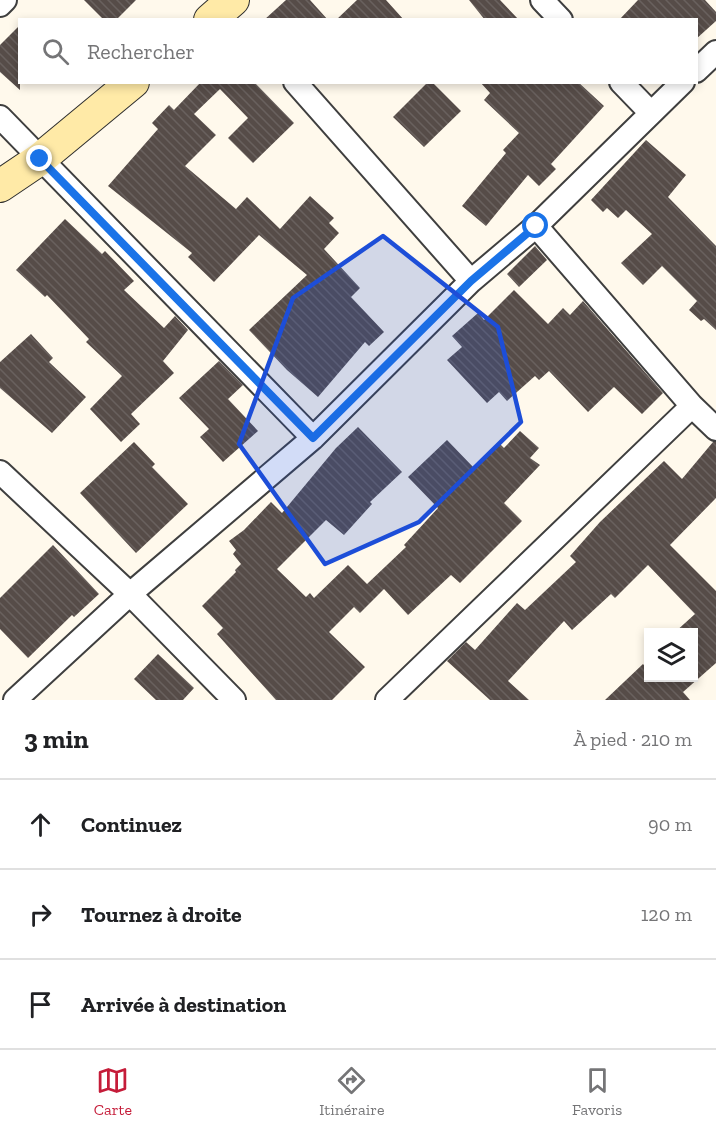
<!DOCTYPE html>
<html lang="fr">
<head>
<meta charset="utf-8">
<style>
	body { margin:0; font-family:"Zilla Slab",serif; background:#f2f2f2; color:#202124 }
	.controls { position:absolute; right:18px; bottom:18px; display:grid; overflow:hidden; border-radius:0px; box-shadow:0 3px 9px #0003 }
	.controls button { width:54px; height:54px; display:grid; place-items:center; padding:0; border:0; border-bottom:2px solid #e0e0e0; background:#fff; color:#202124; font:30px sans-serif }
	.stop { position:absolute; width:18px; height:18px; margin:-14px; border:4px solid #1a73e8; border-radius:50%; background:#fff }
	.stop.end { background:#1a73e8; border-color:#fff; box-shadow:0 2px 6px #0008 }
	.list { margin:0; padding:0; list-style:none }
	h2 { display:flex; justify-content:space-between; align-items:center; height:78px; margin:0; padding:0 24px; font-size:26px }
	h2 small { font-size:20px; font-weight:400; color:#757577 }
	.list li { display:grid; grid-template-columns:39px 1fr auto; gap:18px; align-items:center; box-sizing:border-box; height:90px; padding:0 24px; border-top:2px solid #e0e0e0 }
	.list b { display:block; font-size:22px; white-space:nowrap }
	.list em { font-size:20px; font-style:normal; color:#757577 }
	.icon { flex:none; width:33px; height:33px; fill:none; stroke:currentColor; stroke-width:2; stroke-linecap:round; stroke-linejoin:round }
	.map { position:relative; flex:none; width:716px; height:700px; overflow:hidden }
	.search { position:absolute; background:#fff; box-shadow:0 3px 9px #0003; left:18px; right:18px; top:18px; height:66px; display:flex; align-items:center; gap:15px; box-sizing:border-box; padding:0 21px; border-radius:0px; color:#757577; font-size:22px }
	.sheet { height:348px; background:#fff }
	nav { display:flex; justify-content:space-around; align-items:center; box-sizing:border-box; height:84px; border-top:2px solid #e0e0e0; background:#fff; font-size:16px; color:#757577 }
	nav a { display:grid; justify-items:center; gap:3px }
	nav .on { color:#c51c39 }
	.map>svg:first-child { display:block }
	.building { fill:url(#building-back-hatch) }
	.lines { fill:none; stroke-linecap:round; stroke-linejoin:round }
	.street-casing { stroke:#3f3f3f; stroke-width:26 }
	.secondary-casing { stroke:#2e2e2e; stroke-width:34 }
	.street { stroke:#fff; stroke-width:22 }
	.secondary { stroke:#ffeaa7; stroke-width:32 }
	.route { stroke:#1a73e8; stroke-width:8 }
	.marked { fill:#1d4ed8; fill-opacity:0.2; stroke:#1d4ed8; stroke-width:4.5; stroke-linejoin:round }
</style>
</head>
<body>
<div class="map">
<svg width="716" height="700" viewBox="0 0 716 700">
	<defs>
		<pattern id="building-back-hatch" width="6" height="6" patternUnits="userSpaceOnUse" patternTransform="scale(1.5)"><rect width="6" height="6" fill="#564c48"/><path d="M-1 5l2 2M0 0l6 6M5-1l2 2" fill="none" stroke="#69615e"/></pattern>
	</defs>
	<rect width="100%" height="100%" fill="#fff9ec"/>
	<path class="building" d="M84,0H136L116,20H104Z
		M286,0H310L328,20H264Z
		M357,0H386L404,20H336Z
		M469,0H500L519,20H485Z
		M638,0H705L716,12V21L696,39V20H619Z
		M20,25V90L0,72V45Z
		M201,82H254L294,123L253,163L228,138L248,118L220,89L194,114L216,135L185,166L236,209L247,197L280,229L310,196L334,218L329,223L339,233L324,249L360,288L351,297L384,332L369,346L365,342L318,397L287,370L249,330L307,275L259,235L214,282L188,257L192,253L108,186L158,129L152,123L169,105L174,110Z
		M428,82H432L461,111L424,147L393,117Z
		M480,82H578L604,106L551,164L556,169L539,186L528,175L486,226L462,206L506,153L503,150L519,133L484,100L490,93Z
		M646,140L686,175L668,197L716,246V330L704,319L701,321L689,310L697,301L662,266L643,285L621,263L652,234L626,210L618,218L607,208L603,212L591,200Z
		M65,219L102,254L105,251L134,281L124,290L164,328L175,316L188,330L163,361L174,373L131,414L140,424L121,442L90,409L122,376L86,342L89,339L47,295L45,297L16,270Z
		M535,246L547,260L519,287L507,274Z
		M514,290L548,324L563,308L570,315L583,301L663,393L642,414L614,387L588,412L549,371L539,380L535,376L507,401L499,392L487,403L447,360L462,347L452,336L478,313L484,320Z
		M31,334L53,358L49,362L86,397L52,433L0,388V362Z
		M219,361L243,385L228,399L258,431L223,462L200,437L209,429L179,398Z
		M358,427L402,472L370,502L372,504L344,535L326,520L277,569L306,597L310,593L314,598L348,565L367,584L406,547L404,545L438,508L408,477L447,440L475,469L499,443L504,448L520,431L539,448L530,458L540,465L504,503L522,521L460,583L451,575L408,615L384,589L360,613L354,607L329,632L365,667L332,700H276L217,634L223,628L202,606L236,572L235,570L241,564L233,554L236,550L229,541L244,530L271,502L282,513L336,448Z
		M134,442L155,464L152,467L188,504L136,553L80,493Z
		M713,442H716V498L670,545L716,591V663L683,692L690,700H605L643,664L648,670V678H693V633H674L695,614L648,565L615,598L611,594L572,630L564,621L508,681L529,700H490L447,661L466,642L475,650L517,603L525,610L576,562L570,556L600,522L664,461L682,479Z
		M53,545L99,594L74,617L72,615L28,658L0,629V598Z
		M158,654L194,688L183,700H156L134,679Z"/>
	<g class="lines">
		<g class="street-casing">
			<path id="street" d="M542,0L561,20
				M0,5L5,0
				M696,71L716,52
				M295,82L471,281
				M621,82L650,112
				M0,117L313,438
				M536,226L692,406L716,429
				M0,472L130,594L234,700
				M15,700L130,594L313,438L471,281L536,226L683,82
				M387,700L692,406"/>
		</g>
		<g class="secondary-casing">
			<path id="secondary" d="M210,20L233,0
				M0,186L40,159L133,82"/>
		</g>
		<use href="#street" class="street"/>
		<use href="#secondary" class="secondary"/>
	</g>
	<g class="lines">
		<path class="route" d="M40,159L313,438L471,281L536,226"/>
	</g>
	<path class="marked" d="M383,236L498,327L521,422L419,522L325,564L239,444L293,298Z"/>
</svg>
<div class="controls">
<button><svg class="icon" aria-label="layers" viewBox="0 0 24 24"><path d="M12 4l9 5-9 5-9-5zM3 14l9 5 9-5"/></svg></button>
</div>
<div class="stop" style="left:536px;top:226px"></div>
<div class="stop end" style="left:40px;top:159px"></div>
<div class="search"><svg class="icon" aria-label="search" viewBox="0 0 24 24"><circle cx="10" cy="10" r="6"/><path d="M15 15l6 6"/></svg>Rechercher</div>
</div>
<section class="sheet">
<h2>3 min<small>À pied · 210 m</small></h2>
<ul class="list">
<li><svg class="icon" aria-label="ahead" viewBox="0 0 24 24"><path d="M12 20V5M6 11l6-6 6 6"/></svg><div><b>Continuez</b></div><em>90 m</em></li>
<li><svg class="icon" aria-label="right" viewBox="0 0 24 24"><path d="M7 20v-9h11M14 6l5 5-5 5"/></svg><div><b>Tournez à droite</b></div><em>120 m</em></li>
<li><svg class="icon" aria-label="arrive" viewBox="0 0 24 24"><path d="M6 21V4h12l-3 4 3 4H6"/></svg><div><b>Arrivée à destination</b></div></li>
</ul>
</section>
<nav>
<a class="on"><svg class="icon" aria-label="map" viewBox="0 0 24 24"><path d="M3 6l6-2 6 2 6-2v14l-6 2-6-2-6 2zM9 4v14M15 6v14"/></svg>Carte</a>
<a><svg class="icon" aria-label="directions" viewBox="0 0 24 24"><path d="M12 3l9 9-9 9-9-9zM9 14v-3h6M13 9l2 2-2 2"/></svg>Itinéraire</a>
<a><svg class="icon" aria-label="saved" viewBox="0 0 24 24"><path d="M7 4h10v16l-5-4-5 4z"/></svg>Favoris</a>
</nav>
</body>
</html>
